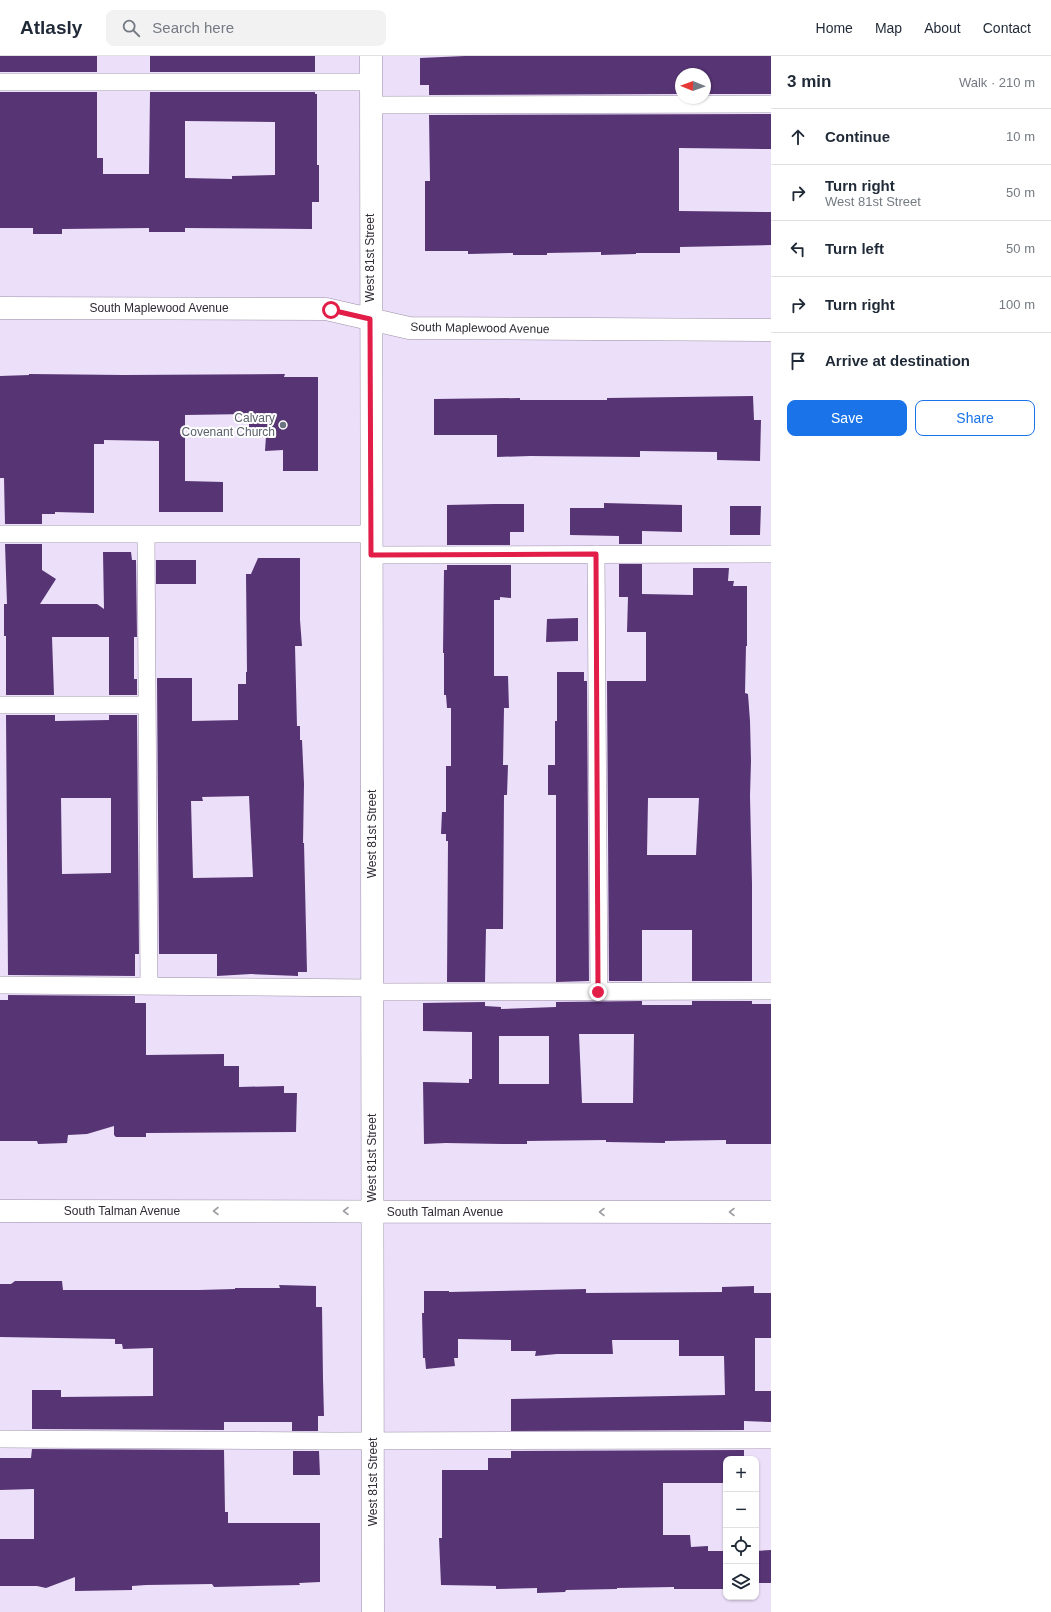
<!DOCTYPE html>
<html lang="en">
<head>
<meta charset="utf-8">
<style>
	body { margin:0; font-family:Arial,sans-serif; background:#f2f2f3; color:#1f2937 }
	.controls { position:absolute; right:12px; bottom:12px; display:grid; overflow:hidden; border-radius:8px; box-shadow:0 1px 3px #0004 }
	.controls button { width:36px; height:36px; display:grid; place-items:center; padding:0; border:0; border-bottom:1px solid #e0e1e3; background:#fff; color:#1f2937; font:20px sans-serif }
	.compass { position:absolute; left:675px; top:12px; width:36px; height:36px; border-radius:50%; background:#fff; box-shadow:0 1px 3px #0004; rotate:271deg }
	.stop { position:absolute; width:12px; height:12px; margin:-9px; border:3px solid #e11d48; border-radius:50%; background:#fff }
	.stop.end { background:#e11d48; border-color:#fff; box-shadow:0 1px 4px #0008 }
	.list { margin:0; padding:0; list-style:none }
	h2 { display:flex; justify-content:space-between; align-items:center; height:52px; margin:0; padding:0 16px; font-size:17px }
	h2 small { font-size:13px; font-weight:400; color:#747a83 }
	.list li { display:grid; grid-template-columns:26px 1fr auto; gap:12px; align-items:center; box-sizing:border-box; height:56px; padding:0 16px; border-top:1px solid #e0e1e3 }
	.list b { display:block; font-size:15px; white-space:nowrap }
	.list p { margin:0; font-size:13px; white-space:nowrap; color:#747a83 }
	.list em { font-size:13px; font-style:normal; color:#747a83 }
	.actions { display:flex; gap:8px; padding:12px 16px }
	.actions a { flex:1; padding:9px 0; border:1px solid #1a73e8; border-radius:8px; text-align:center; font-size:14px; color:#1a73e8 }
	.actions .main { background:#1a73e8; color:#fff }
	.icon { flex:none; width:22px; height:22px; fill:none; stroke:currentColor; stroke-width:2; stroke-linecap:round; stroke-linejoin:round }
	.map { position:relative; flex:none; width:771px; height:1556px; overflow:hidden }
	header { display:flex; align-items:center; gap:24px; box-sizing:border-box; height:56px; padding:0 20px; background:#fff; border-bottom:1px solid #e0e1e3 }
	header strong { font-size:19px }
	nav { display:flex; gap:22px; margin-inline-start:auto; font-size:14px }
	.search { width:280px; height:36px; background:#f2f2f3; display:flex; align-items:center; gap:10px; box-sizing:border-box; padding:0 14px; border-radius:8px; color:#747a83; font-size:15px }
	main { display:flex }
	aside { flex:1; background:#fff }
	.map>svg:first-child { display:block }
	.building { fill:#573474; fill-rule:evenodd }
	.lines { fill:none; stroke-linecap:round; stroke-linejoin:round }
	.lane-casing { stroke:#9b8fa7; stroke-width:18 }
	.street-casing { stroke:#9b8fa7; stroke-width:23 }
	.lane { stroke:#fff; stroke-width:17 }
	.street { stroke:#fff; stroke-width:22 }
	.oneway { stroke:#a19fa4 }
	.route { stroke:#e11d48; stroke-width:5 }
	.worship-dot { fill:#6b7280; stroke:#fff; stroke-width:1.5 }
	.labels { text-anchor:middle; stroke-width:4; stroke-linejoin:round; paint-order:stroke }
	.street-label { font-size:12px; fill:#2f2a34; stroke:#fff }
	.worship-label { font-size:12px; fill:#5b616d; stroke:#fff; text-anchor:end }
</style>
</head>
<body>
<header>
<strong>Atlasly</strong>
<div class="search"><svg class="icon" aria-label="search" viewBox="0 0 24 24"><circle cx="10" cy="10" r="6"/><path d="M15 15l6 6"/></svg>Search here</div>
<nav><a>Home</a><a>Map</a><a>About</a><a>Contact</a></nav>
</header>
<main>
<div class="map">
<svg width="771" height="1556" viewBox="0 0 771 1556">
	<rect width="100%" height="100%" fill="#ecdff9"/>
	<path class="building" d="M0,0H97V16H0Z
		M150,0H315V16H150Z
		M465,0H771V38H705V18H681V38L429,39V29H420V2Z
		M0,36H97V102H103V118H149L150,36H315V38H317V109H319V146H312V173L185,172V176H149V172L62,173V178H33V172H0ZM185,65L275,66V119L232,120V123L185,122Z
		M771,58V93L679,92V155L771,156V189L680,191V197H636V198L601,199V196L547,197V199H513V197L468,198V195H425V125H430L429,59Z
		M29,318L124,319L285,318L284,321H318V415H283V394L265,395L266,380L249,381V358L185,359V425L223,426V456H159V385L104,384V388H94V457L55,456V458H42V468H5L4,422H0V320L29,319Z
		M753,340L754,364H761L760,405L717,404V396L640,395V401L530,400L497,401V379H434V343L520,342V344H607V342Z
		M604,447L682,449V476L642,475V488H619V480L570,479V452H604Z
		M494,448H524V476H510V489H447V449Z
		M730,450H761L760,479H730Z
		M5,488H42V514L56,523L40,548H97L104,553L103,496H131L132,504H136L137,581H134V623H137V639H109V581H52L54,639H6V580H4V548H7Z
		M258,502H300V564L302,590H295L297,670H300V684H302L304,728L303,787H304L307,916H298V920L251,918L217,920V898H159L157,622H192V665L238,664V628H246V616H247L246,518H251ZM249,740L253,821L193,822L191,745H203L202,741Z
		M156,504H196V528H156Z
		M619,508H642V538L693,539V512H729L728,525H734L733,530H747V590H746L745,637L748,638L750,665L751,705L750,740L752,828V925H692V874H642V925H609L607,625H646V576H627L628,541H619ZM648,742H699L696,799H647Z
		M447,509H511V542L500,541V544H494V620H508L509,652H504L503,709H508L507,739H504L503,873H486L485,926H447L448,785H446V778H441L442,756H446V710H451V652H447L446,639H444V597H443L444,514H447Z
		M578,562V585L546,586L547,563Z
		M557,616H584V625H587L589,925L556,926V739H548V709H555V665H557Z
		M6,659H55V665L109,664V659H137L139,898H135V920L8,919ZM61,742H111V817L62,818Z
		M8,939L135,940V947H146V999L224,998V1010H239V1031L284,1030V1037H297L296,1076L146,1077V1081H116L114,1079V1070L87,1078L68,1079L67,1087L38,1088L37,1085H0V944H8Z
		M642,945V949H692V945H752V948H771V1088H726V1084L665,1085V1087L606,1086V1084L527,1085V1088H502L446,1087L424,1088L423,1026L469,1027V1023H472V976L423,975V947L485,946V950L501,951V953L556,951V946ZM579,978H634L633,1047H582ZM499,980H549V1028H499Z
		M15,1225H62L63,1234H199L235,1233V1232H280L279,1229L316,1230V1251H322L323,1323L324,1360H318V1375H292V1366H224V1374L32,1373V1334H61V1341L153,1340V1292L123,1293L122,1288H115V1283L0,1281V1228H11Z
		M754,1230V1237H771V1282H755V1335H771V1366L744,1365V1374L511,1375V1343L725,1339L724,1300H679V1284H612L613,1298H557L535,1300L536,1295H511V1284L458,1283V1302H454L455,1310L426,1313L425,1302H423L422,1257H424V1235H449V1236L586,1233V1237L722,1236V1231Z
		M32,1393L224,1394L225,1456H228V1467H320V1526L299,1527L300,1529L214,1531L212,1528L146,1529L132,1530V1534L75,1535V1521L46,1532L37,1530H0V1483H34V1433L0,1434V1402H31Z
		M744,1394V1403H726V1427H663V1479H690L691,1491L708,1490V1495H726V1533H674V1531L617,1532V1533L566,1534L565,1536L537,1537V1532L496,1533V1530L441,1529L439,1482H442V1414H488V1402H511V1395Z
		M293,1395H319L320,1419H293Z
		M771,1494V1527H756V1495Z"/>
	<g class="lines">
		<g class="lane-casing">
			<path id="lane" d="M0,26H371
				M371,49L771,48
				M0,478H371
				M146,478L149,930
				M596,498L599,936
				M371,499L771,498
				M0,649H147
				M0,929L372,932
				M372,936L771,935
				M0,1383L335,1385L771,1384"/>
		</g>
		<g class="street-casing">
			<path id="street" d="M371,0L373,1556
				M0,252L326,253L409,272L771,274
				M0,1155L771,1156"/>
		</g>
		<use href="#lane" class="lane"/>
		<use href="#street" class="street"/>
	</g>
	<defs><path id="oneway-chevron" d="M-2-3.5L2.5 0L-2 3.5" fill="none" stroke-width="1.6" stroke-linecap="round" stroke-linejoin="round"/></defs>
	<g class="oneway">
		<use href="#oneway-chevron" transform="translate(216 1155) rotate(-180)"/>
		<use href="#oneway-chevron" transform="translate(346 1155) rotate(-180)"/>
		<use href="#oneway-chevron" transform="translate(602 1156) rotate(-180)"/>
		<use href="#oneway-chevron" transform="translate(732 1156) rotate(-180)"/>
	</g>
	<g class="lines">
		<path class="route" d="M331,254L370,263L371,499L596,498L598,936"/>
	</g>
	<circle class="worship-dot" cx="283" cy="369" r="4"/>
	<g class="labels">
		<g class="street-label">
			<text transform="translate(370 202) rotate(-90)" y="4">West 81st Street</text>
			<text x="159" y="256">South Maplewood Avenue</text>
			<text transform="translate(480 272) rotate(1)" y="4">South Maplewood Avenue</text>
			<text transform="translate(372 778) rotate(-90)" y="4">West 81st Street</text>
			<text transform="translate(372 1102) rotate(-90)" y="4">West 81st Street</text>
			<text x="122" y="1159">South Talman Avenue</text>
			<text x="445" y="1160">South Talman Avenue</text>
			<text transform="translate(373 1426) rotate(-90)" y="4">West 81st Street</text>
		</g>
		<g class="worship-label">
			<text x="275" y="366">Calvary<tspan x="275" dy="14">Covenant Church</tspan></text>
		</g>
	</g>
</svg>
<div class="controls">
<button>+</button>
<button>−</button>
<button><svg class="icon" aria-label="locate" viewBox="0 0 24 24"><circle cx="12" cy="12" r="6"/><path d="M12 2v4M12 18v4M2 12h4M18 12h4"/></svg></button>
<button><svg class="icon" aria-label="layers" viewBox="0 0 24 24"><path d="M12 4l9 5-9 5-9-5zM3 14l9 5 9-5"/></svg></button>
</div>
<svg class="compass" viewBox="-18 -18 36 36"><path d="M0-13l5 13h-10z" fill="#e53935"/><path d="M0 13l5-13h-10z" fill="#747a83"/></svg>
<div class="stop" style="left:331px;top:254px"></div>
<div class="stop end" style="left:598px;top:936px"></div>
</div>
<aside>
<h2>3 min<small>Walk · 210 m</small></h2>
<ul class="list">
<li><svg class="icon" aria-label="ahead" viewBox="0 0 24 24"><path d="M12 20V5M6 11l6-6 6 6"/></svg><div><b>Continue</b></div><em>10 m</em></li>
<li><svg class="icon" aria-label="right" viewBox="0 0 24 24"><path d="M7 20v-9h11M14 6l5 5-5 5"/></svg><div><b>Turn right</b><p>West 81st Street</p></div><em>50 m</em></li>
<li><svg class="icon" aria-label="left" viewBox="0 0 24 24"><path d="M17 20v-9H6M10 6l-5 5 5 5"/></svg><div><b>Turn left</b></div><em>50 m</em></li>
<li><svg class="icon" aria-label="right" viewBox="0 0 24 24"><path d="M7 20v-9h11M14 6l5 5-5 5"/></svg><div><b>Turn right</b></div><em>100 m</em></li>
<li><svg class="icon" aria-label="arrive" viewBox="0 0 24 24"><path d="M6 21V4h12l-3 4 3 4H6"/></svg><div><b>Arrive at destination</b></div></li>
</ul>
<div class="actions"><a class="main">Save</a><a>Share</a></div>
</aside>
</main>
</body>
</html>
